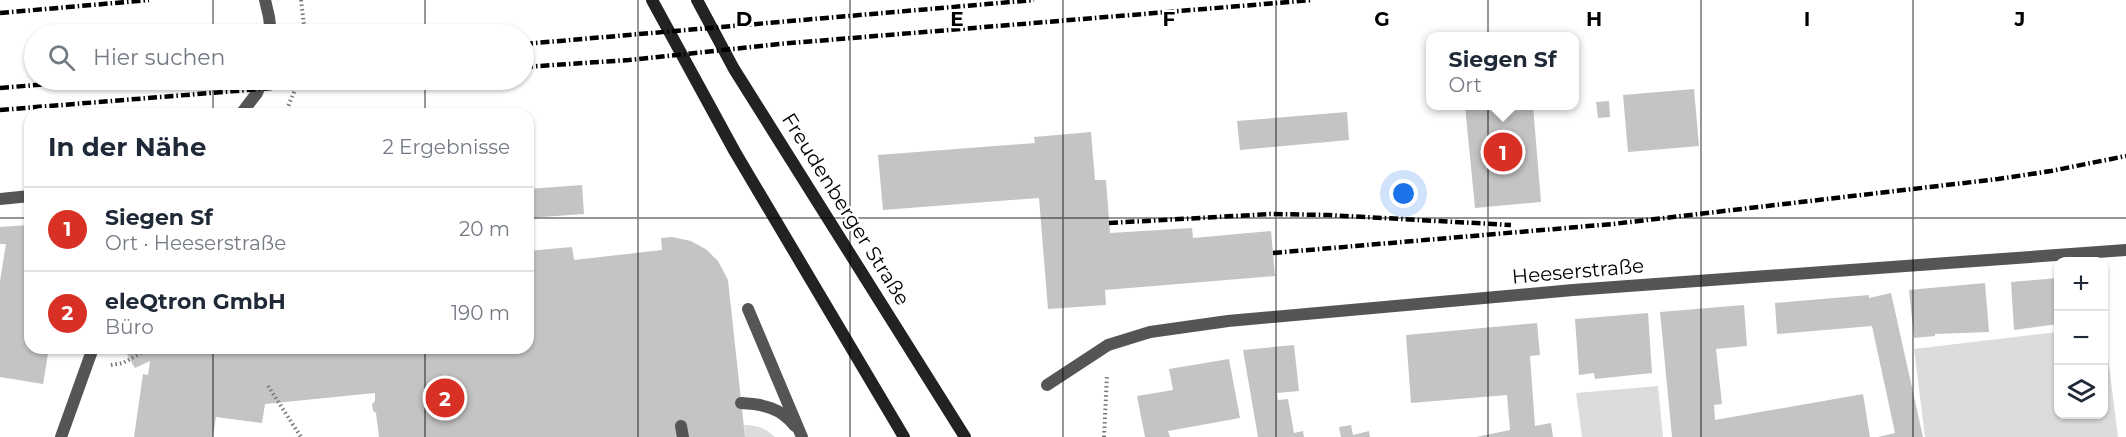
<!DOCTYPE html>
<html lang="de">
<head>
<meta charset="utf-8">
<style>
	body { margin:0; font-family:Montserrat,sans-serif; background:#f2f2f3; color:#1f2937 }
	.controls { position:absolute; right:18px; bottom:18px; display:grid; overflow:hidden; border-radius:12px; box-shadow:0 2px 4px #0004 }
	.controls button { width:54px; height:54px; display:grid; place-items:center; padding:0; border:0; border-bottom:2px solid #e0e1e3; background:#fff; color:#1f2937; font:30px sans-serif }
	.you { position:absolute; left:1404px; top:194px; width:21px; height:21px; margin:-15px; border:4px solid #fff; border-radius:50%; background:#1a73e8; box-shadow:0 0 0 9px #1a73e833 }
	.badge { display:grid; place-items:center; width:39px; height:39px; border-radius:50%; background:#d93025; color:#fff; font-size:20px; font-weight:700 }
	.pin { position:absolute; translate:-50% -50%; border:3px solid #fff; box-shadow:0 2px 6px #0006 }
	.popup { position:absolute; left:1426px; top:32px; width:153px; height:78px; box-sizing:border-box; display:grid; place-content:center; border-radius:12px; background:#fff; filter:drop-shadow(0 2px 4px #0005); font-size:20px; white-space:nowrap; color:#747a83 }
	.popup b { font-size:22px; color:#1f2937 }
	.popup::after { content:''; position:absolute; left:50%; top:100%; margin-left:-12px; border:12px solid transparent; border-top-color:#fff }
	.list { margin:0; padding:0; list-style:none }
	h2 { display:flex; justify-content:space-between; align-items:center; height:78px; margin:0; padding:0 24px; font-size:26px }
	h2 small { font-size:20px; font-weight:400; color:#747a83 }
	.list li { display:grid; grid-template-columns:39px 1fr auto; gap:18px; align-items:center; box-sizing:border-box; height:84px; padding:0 24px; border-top:2px solid #e0e1e3 }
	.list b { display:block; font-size:22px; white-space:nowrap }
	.list p { margin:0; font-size:20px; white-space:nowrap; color:#747a83 }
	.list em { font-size:20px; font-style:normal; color:#747a83 }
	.icon { flex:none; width:33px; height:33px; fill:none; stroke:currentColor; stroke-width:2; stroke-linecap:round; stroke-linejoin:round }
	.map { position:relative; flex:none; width:2126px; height:437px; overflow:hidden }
	.search { position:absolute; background:#fff; box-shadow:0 2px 4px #0004; left:24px; top:24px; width:510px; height:66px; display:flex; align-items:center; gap:15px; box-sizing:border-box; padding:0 21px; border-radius:33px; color:#747a83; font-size:22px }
	.panel { position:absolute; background:#fff; box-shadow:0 2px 4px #0004; left:24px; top:108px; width:510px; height:246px; border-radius:18px }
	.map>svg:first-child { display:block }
	.green { fill:#dcdcdc }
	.building { fill:#c4c4c4 }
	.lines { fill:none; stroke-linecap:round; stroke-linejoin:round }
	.path { stroke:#777; stroke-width:4; stroke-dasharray:1.5 3; stroke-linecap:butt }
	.service { stroke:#555; stroke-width:12 }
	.minor { stroke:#555; stroke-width:12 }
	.tertiary { stroke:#555; stroke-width:12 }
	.secondary { stroke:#222; stroke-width:12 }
	.rail { stroke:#000; stroke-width:4.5; stroke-dasharray:9 3 1.5 3; stroke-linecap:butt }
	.grid { fill:none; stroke:#000; stroke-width:1.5; stroke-opacity:0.55 }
	.labels { text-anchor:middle; stroke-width:4.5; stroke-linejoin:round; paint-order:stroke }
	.street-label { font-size:20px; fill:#000; stroke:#fff }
	.grid-label { font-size:20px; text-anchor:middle; font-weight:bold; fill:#000; stroke:#fff; stroke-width:4.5; stroke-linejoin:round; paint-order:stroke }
</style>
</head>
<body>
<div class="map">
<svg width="2126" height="437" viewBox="0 0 2126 437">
	<rect width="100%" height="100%" fill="#fff"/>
	<path class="green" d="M2104,326L2118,437H1925L1914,349L2058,332V414H2104Z
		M1658,386L1663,437H1582L1576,393Z
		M744,425C756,425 766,428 775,437H745Z"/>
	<path class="building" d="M1694,89L1699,146L1628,152L1623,95Z
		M1609,101L1610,117L1598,118L1596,102Z
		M1465,106H1533L1541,202L1475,208Z
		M1347,112L1349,140L1240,150L1237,121Z
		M1091,132L1095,180H1106L1110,233L1192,228L1193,238L1271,231L1275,276L1105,290L1106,305L1048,309L1039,198L883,210L878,155L1035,143L1034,137Z
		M582,185L584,214L528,218V189Z
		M30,225V348H49L43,384L0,377V281L6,244H0V227Z
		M672,237L691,241L707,250L718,261L728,280L745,437H379L376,413L373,411L372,404L375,401V393L265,404L262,423L216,417L213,437H134L143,374L148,375L150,361L135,368L127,354L136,348H528V251L572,247L574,260L662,250L661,238Z
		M2058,278V324L2014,330L2011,282Z
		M1985,283L1989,332L1935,334V336L1914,338L1909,290Z
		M1891,293L1923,437H1878L1895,433L1872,326L1777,334L1775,303L1869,295V298Z
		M1744,305L1747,346L1716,349L1722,404L1714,405L1715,420L1863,394L1870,437H1672L1660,312Z
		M1648,313L1652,373L1595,379L1594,373L1579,375L1575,319Z
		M1537,323L1540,355L1530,356L1535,426L1551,423L1553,437H1476L1510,430L1507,395L1411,403L1406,335Z
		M1294,345L1299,391L1277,393L1278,400L1288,399L1294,433L1303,431L1304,437H1258L1243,350Z
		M1229,359L1240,418L1168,431L1170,437H1145L1137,396L1173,390L1169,369Z
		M1351,425L1353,435L1369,431L1370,437H1341L1339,427Z"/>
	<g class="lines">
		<path class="path" d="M301,0L305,34
			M285,114L299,80
			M111,365L123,363L141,353
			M268,386L301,437
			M1104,437L1107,375"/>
		<path class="service" d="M748,309L802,437
			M741,403C763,404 781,408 795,426
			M681,426L683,437"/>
		<path class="minor" d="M1047,385L1108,345L1150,332L1228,321L1573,290L2126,250
			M61,437L93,348"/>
		<path class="tertiary" d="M265,0L269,17L271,34
			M241,114L257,93L262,80
			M0,199L30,196"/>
		<path class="secondary" d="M652,0L735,152L904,437
			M697,0L734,69L965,437"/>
		<path class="rail" d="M0,13L149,0
			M524,44L1034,0
			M524,67L629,60L779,44L1313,0
			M0,88L96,80
			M0,110L371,80
			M1109,223L1270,214L1328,215L1511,225
			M1273,253L1613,224L1998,179L2051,171L2126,156"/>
	</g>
	<path class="grid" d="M213,0V34M425,0V34M638,0V437M850,0V437M1063,0V437M1276,0V437M1488,0V437M1701,0V437M1913,0V437M213,80V114M425,80V114M0,218H30M528,218H2126M213,348V437M425,348V437"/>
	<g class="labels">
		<g class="street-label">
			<text transform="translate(846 209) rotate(58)" y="7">Freudenberger Straße</text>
			<text transform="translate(1578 271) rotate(-5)" y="7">Heeserstraße</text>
		</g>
	</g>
	<g class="grid-label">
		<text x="744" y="26">D</text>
		<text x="957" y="26">E</text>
		<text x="1169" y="26">F</text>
		<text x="1382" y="26">G</text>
		<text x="1594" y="26">H</text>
		<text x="1807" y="26">I</text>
		<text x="2020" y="26">J</text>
	</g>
</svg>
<div class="controls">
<button>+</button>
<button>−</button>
<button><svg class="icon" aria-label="layers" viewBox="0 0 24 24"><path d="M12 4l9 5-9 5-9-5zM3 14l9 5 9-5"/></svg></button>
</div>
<div class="you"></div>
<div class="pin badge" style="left:1503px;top:152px">1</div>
<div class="popup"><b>Siegen Sf</b>Ort</div>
<div class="pin badge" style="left:445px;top:398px">2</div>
<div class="search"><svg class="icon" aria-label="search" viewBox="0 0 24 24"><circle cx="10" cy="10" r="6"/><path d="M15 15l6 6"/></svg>Hier suchen</div>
<section class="panel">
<h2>In der Nähe<small>2 Ergebnisse</small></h2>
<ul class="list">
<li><span class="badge">1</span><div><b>Siegen Sf</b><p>Ort · Heeserstraße</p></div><em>20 m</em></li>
<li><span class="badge">2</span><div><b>eleQtron GmbH</b><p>Büro</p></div><em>190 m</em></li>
</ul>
</section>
</div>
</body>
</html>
